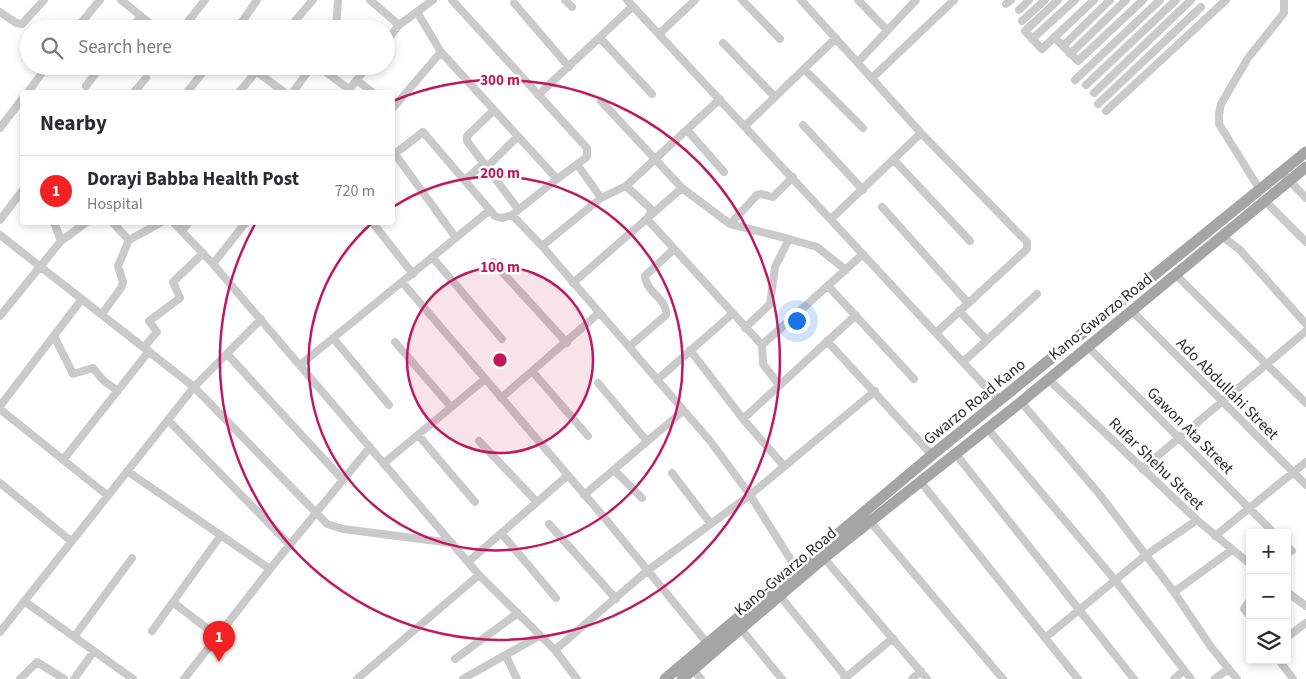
<!DOCTYPE html>
<html lang="en">
<head>
<meta charset="utf-8">
<style>
	body { margin:0; font-family:"Source Sans 3",sans-serif; background:#f2f2f3; color:#2b2b33 }
	.controls { position:absolute; right:15px; bottom:15px; display:grid; overflow:hidden; border-radius:5px; box-shadow:0 2px 8px #0003 }
	.controls button { width:45px; height:45px; display:grid; place-items:center; padding:0; border:0; border-bottom:1px solid #e1e1e2; background:#fff; color:#2b2b33; font:25px sans-serif }
	.you { position:absolute; left:796px; top:320px; width:18px; height:18px; margin:-12px; border:4px solid #fff; border-radius:50%; background:#1a73e8; box-shadow:0 0 0 8px #1a73e833 }
	.badge { display:grid; place-items:center; width:32px; height:32px; border-radius:50%; background:#f22123; color:#fff; font-size:16px; font-weight:700 }
	.pin { position:absolute; translate:-50% -41px; filter:drop-shadow(0 1px 2px #0008) }
	.pin::after { content:''; position:absolute; top:26px; width:18px; height:15px; background:inherit; clip-path:polygon(0 0,100% 0,50% 100%) }
	.list { margin:0; padding:0; list-style:none }
	h2 { display:flex; justify-content:space-between; align-items:center; height:65px; margin:0; padding:0 20px; font-size:21px }
	h2 small { font-size:16px; font-weight:400; color:#7c7c81 }
	.list li { display:grid; grid-template-columns:32px 1fr auto; gap:15px; align-items:center; box-sizing:border-box; height:70px; padding:0 20px; border-top:1px solid #e1e1e2 }
	.list b { display:block; font-size:19px; white-space:nowrap }
	.list p { margin:0; font-size:16px; white-space:nowrap; color:#7c7c81 }
	.list em { font-size:16px; font-style:normal; color:#7c7c81 }
	.icon { flex:none; width:28px; height:28px; fill:none; stroke:currentColor; stroke-width:2; stroke-linecap:round; stroke-linejoin:round }
	.map { position:relative; flex:none; width:1306px; height:679px; overflow:hidden }
	.search { position:absolute; background:#fff; box-shadow:0 2px 8px #0003; left:20px; top:20px; width:375px; height:55px; display:flex; align-items:center; gap:12px; box-sizing:border-box; padding:0 18px; border-radius:28px; color:#7c7c81; font-size:19px }
	.panel { position:absolute; background:#fff; box-shadow:0 2px 8px #0003; left:20px; top:90px; width:375px; height:135px; border-radius:5px }
	.map>svg:first-child { display:block }
	.lines { fill:none; stroke-linecap:round; stroke-linejoin:round }
	.street { stroke:#cacaca; stroke-width:8 }
	.primary { stroke:#a5a5a5; stroke-width:11 }
	.ring { fill:none; stroke:#c2185b; stroke-width:2.5 }
	.labels { text-anchor:middle; stroke-width:5; stroke-linejoin:round; paint-order:stroke }
	.street-label { font-size:16px; fill:#2d2d2d; stroke:#fff }
	.centre { fill:#c2185b; stroke:#fff; stroke-width:2.5 }
	.ring-label { font-size:15px; text-anchor:middle; font-weight:bold; fill:#c2185b; stroke:#fff; stroke-width:5; stroke-linejoin:round; paint-order:stroke }
</style>
</head>
<body>
<div class="map">
<svg width="1306" height="679" viewBox="0 0 1306 679">
	<rect width="100%" height="100%" fill="#fff"/>
	<g class="lines">
		<path class="street" d="M121,0L157,29
			M370,0L399,25
			M452,0L587,148V157L557,179
			M565,0L572,7
			M627,0L999,401
			M742,0L780,39
			M801,0L921,133L1027,242V249L936,333
			M858,0L887,30
			M1058,0L1025,31L1042,49L1094,0
			M514,3L569,67
			M1006,4L1011,0
			M1019,10L1029,0
			M0,12L16,23L22,24L44,0
			M1022,21L1045,0
			M76,29L100,0
			M131,29L141,16
			M182,29L205,0
			M237,29L257,0
			M288,29L313,0
			M336,29L338,0
			M659,34L695,0
			M1054,37L1078,61L1143,0
			M600,38L652,94
			M1032,39L1075,0
			M386,42L399,25L433,0
			M723,43L775,97
			M1063,46L1110,0
			M441,52L557,179L512,215
			M1070,54L1126,0
			M858,62L916,0
			M249,66L284,92
			M318,66L350,90
			M804,69L863,128
			M872,78L954,0
			M357,80L372,92
			M1075,80L1160,0
			M1086,85L1176,0
			M86,86L101,66
			M28,92L47,66
			M134,92L146,78
			M187,92L208,66
			M239,92L256,72
			M293,92L312,66
			M347,92L368,66
			M1094,93L1191,0
			M538,95L633,6
			M1098,104L1201,7
			M392,109L441,52L417,12
			M494,110L467,136V141L518,209
			M1106,111L1226,0
			M803,125L863,190
			M745,126L836,38
			M0,128L22,99
			M687,130L724,172
			M395,154L456,238
			M392,156L423,132L495,216L502,218L512,215L542,246L711,442L750,495L796,568
			M894,160L970,241
			M577,164L601,198
			M487,167L518,136
			M1281,172L1306,198
			M465,180L484,163
			M626,186L720,99
			M682,188L730,224L789,239L775,267L770,304L745,328
			M1260,190L1219,124V114L1221,104L1248,58L1284,13V0
			M1265,201L1306,242
			M882,207L968,303
			M831,219L921,133
			M0,220L22,191
			M54,222L61,241
			M112,222L129,240
			M173,222L213,264L479,575L555,650L577,679
			M372,222L413,274
			M730,224L757,195L761,194L773,197L793,177
			M182,231L189,222
			M0,235L194,387L327,524L343,529L452,543
			M1223,237L1240,250L1306,324
			M789,239L817,247L846,270
			M542,246L601,198L626,186L650,208L651,212L647,219L762,345L863,254
			M432,257L502,339
			M493,262L567,343
			M213,264L246,222
			M1176,275L1306,403
			M402,282L603,516L708,644
			M573,283L682,188L601,101
			M829,287L914,379
			M959,311L987,340
			M1132,311L1306,485
			M102,314L121,288L123,282L118,266L129,240L162,222
			M0,316L61,241L87,222
			M54,336L73,374L93,368L104,381L118,391
			M333,338L389,405
			M827,341L932,455
			M395,342L451,407
			M762,345L763,364L779,385
			M144,347L157,332L149,321L180,298L173,282L203,253
			M629,347L666,315C668,299 646,293 645,276L674,249
			M1088,347L1274,533
			M690,350L743,419L784,466
			M227,354L343,480
			M963,362L1037,294
			M300,365L490,210
			M532,371L588,436
			M1048,379L1197,520L1250,564
			M657,380L732,314
			M598,383L647,441
			M501,398L599,313
			M1021,402L1100,495L1174,592L1211,647L1237,679
			M0,406L82,299
			M0,409L107,495
			M743,419L856,315
			M168,420L290,545
			M987,428L1115,580L1191,679
			M418,435L475,502
			M479,441L537,502
			M955,453L1134,679
			M63,460L149,351
			M384,463L484,380
			M1142,469L1306,331
			M614,470L642,498
			M127,471L270,569L184,679
			M672,473L711,524
			M920,481L1078,679
			M0,483L71,541
			M584,495L683,411
			M867,518L1003,679
			M549,524L616,599
			M501,533L556,598
			M1215,536L1306,462
			M1287,546L1292,551
			M824,558L927,679
			M468,562L567,476
			M270,569L370,447
			M1174,592L1232,550
			M1287,592L1306,606
			M780,596L846,677
			M1250,600L1244,609L1250,616
			M24,601L133,679
			M174,603L217,636
			M741,629L782,679
			M152,631L221,535
			M0,632L194,387L261,319
			M74,637L132,558
			M1046,637L1146,555L1197,520
			M1287,637L1306,623
			M555,650L647,571L750,495L875,391
			M506,656L517,679
			M455,659L518,613
			M1279,660L1293,679
			M693,670L701,679
			M20,679L37,662L64,679
			M74,679L94,651
			M357,679L479,575
			M463,679L539,636
			M844,679L893,638
			M912,679L921,671
			M1174,679L1184,670
			M1215,679L1228,669"/>
		<path class="primary" d="M665,679L932,455L1306,152
			M682,679L824,558L1021,402L1306,167"/>
	</g>
	<circle cx="500" cy="360" r="93" fill="#c2185b" fill-opacity=".12"/>
	<g class="ring">
		<circle cx="500" cy="360" r="93"/>
		<path d="M393 207A187 187 0 1 1 372 223"/>
		<path d="M393 101A280 280 0 1 1 255 224"/>
	</g>
	<g class="labels">
		<g class="street-label">
			<text transform="translate(1100 316) rotate(-39)" y="6">Kano-Gwarzo Road</text>
			<text transform="translate(1228 388) rotate(45)" y="6">Ado Abdullahi Street</text>
			<text transform="translate(974 401) rotate(-39)" y="6">Gwarzo Road Kano</text>
			<text transform="translate(1191 430) rotate(45)" y="6">Gawon Ata Street</text>
			<text transform="translate(1157 463) rotate(44)" y="6">Rufar Shehu Street</text>
			<text transform="translate(785 571) rotate(-40)" y="6">Kano-Gwarzo Road</text>
		</g>
	</g>
	<circle cx="500" cy="360" r="8" class="centre"/>
	<g class="ring-label">
		<text x="500" y="85">300 m</text>
		<text x="500" y="178">200 m</text>
		<text x="500" y="272">100 m</text>
	</g>
</svg>
<div class="controls">
<button>+</button>
<button>−</button>
<button><svg class="icon" aria-label="layers" viewBox="0 0 24 24"><path d="M12 4l9 5-9 5-9-5zM3 14l9 5 9-5"/></svg></button>
</div>
<div class="you"></div>
<div class="pin badge" style="left:219px;top:662px">1</div>
<div class="search"><svg class="icon" aria-label="search" viewBox="0 0 24 24"><circle cx="10" cy="10" r="6"/><path d="M15 15l6 6"/></svg>Search here</div>
<section class="panel">
<h2>Nearby<small></small></h2>
<ul class="list">
<li><span class="badge">1</span><div><b>Dorayi Babba Health Post</b><p>Hospital</p></div><em>720 m</em></li>
</ul>
</section>
</div>
</body>
</html>
